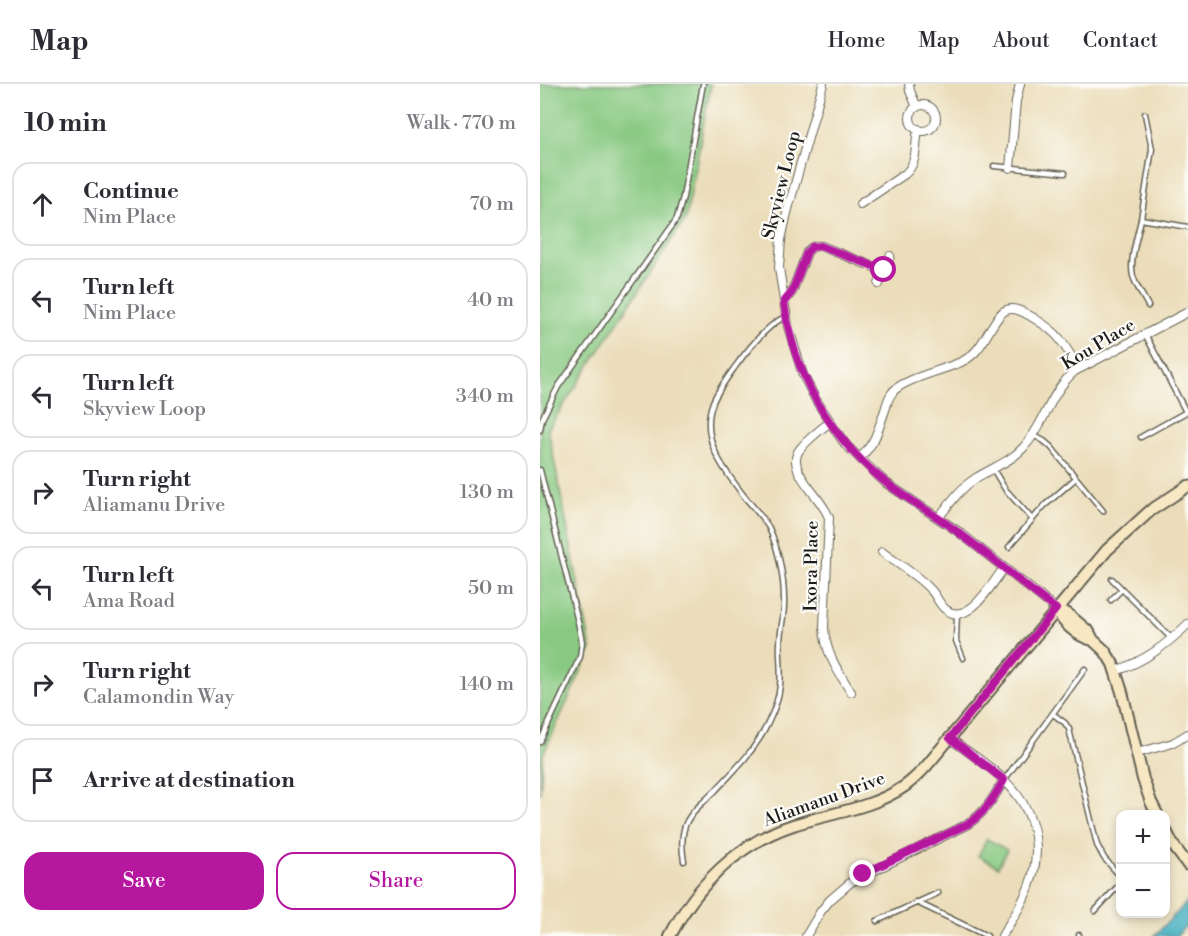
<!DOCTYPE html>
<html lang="en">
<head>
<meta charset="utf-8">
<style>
	body { margin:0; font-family:"Libre Bodoni",serif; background:#f7f7f7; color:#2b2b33 }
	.controls { position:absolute; right:18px; bottom:18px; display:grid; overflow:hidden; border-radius:12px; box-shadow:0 3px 9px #0003 }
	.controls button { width:54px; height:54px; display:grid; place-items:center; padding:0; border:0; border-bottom:2px solid #e1e1e2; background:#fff; color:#2b2b33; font:30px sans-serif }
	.stop { position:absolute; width:18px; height:18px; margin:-14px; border:4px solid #b5179e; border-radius:50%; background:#fff }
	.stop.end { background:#b5179e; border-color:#fff; box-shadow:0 2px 6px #0008 }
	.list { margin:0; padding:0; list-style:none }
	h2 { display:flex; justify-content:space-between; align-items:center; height:78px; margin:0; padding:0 24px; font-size:26px }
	h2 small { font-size:20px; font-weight:400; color:#7c7c81 }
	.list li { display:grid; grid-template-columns:39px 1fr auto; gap:18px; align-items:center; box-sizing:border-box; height:84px; margin:0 12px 12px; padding:0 12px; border:2px solid #e1e1e2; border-radius:18px }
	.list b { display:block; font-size:22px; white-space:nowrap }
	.list p { margin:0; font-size:20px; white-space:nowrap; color:#7c7c81 }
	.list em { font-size:20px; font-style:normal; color:#7c7c81 }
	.actions { display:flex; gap:12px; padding:18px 24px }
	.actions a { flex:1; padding:14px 0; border:2px solid #b5179e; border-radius:18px; text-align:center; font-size:21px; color:#b5179e }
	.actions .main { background:#b5179e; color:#fff }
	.icon { flex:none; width:33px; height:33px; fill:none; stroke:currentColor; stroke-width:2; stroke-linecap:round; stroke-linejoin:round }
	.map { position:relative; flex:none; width:648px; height:852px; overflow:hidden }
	header { display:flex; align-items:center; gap:36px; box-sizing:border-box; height:84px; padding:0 30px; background:#fff; border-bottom:2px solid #e1e1e2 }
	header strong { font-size:28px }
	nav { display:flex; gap:33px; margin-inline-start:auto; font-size:21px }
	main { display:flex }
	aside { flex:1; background:#fff }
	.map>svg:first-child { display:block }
	.green { fill:#88c982; stroke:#52724f; stroke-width:1.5 }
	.water { fill:#3eacbd; stroke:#2d646c; stroke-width:1.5 }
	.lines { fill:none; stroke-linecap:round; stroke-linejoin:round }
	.lane-casing { stroke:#646053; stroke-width:7 }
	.street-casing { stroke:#646053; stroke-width:10 }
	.secondary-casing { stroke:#646053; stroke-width:14 }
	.lane { stroke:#fff; stroke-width:4 }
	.street { stroke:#fff; stroke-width:8 }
	.secondary { stroke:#f7e8c3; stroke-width:10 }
	.route { stroke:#b5179e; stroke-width:8 }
	.labels { text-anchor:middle; stroke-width:4.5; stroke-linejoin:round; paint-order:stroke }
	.street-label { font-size:18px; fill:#1c1c1c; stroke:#fdfcf7 }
</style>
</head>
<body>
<header>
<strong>Map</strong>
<nav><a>Home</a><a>Map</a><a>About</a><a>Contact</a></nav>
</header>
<main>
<aside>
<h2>10 min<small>Walk · 770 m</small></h2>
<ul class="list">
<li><svg class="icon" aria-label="ahead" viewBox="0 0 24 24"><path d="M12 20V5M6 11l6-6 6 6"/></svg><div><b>Continue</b><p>Nim Place</p></div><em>70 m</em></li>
<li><svg class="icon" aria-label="left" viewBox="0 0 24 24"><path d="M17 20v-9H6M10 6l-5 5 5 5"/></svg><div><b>Turn left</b><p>Nim Place</p></div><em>40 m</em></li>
<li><svg class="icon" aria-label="left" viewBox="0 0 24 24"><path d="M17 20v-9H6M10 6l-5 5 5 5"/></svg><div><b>Turn left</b><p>Skyview Loop</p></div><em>340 m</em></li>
<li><svg class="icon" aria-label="right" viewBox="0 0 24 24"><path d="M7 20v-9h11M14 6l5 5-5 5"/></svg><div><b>Turn right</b><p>Aliamanu Drive</p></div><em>130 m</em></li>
<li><svg class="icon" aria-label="left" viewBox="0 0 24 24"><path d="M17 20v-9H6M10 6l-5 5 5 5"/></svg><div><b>Turn left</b><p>Ama Road</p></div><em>50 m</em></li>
<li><svg class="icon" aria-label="right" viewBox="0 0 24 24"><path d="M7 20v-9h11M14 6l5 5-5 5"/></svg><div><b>Turn right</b><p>Calamondin Way</p></div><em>140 m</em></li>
<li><svg class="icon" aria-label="arrive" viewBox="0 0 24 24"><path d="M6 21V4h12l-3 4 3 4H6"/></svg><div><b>Arrive at destination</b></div></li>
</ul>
<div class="actions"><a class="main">Save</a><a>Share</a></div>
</aside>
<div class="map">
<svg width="648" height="852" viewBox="0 0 648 852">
	<rect width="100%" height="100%" fill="#fdfcf7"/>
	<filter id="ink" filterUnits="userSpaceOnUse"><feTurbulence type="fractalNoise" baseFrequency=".0167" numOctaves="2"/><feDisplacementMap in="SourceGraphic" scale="12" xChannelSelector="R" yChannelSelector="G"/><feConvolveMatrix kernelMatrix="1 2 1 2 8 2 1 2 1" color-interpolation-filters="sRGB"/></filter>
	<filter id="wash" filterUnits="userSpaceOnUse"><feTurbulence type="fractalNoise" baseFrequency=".008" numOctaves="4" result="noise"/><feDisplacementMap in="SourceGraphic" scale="24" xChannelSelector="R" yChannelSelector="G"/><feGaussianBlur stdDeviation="1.35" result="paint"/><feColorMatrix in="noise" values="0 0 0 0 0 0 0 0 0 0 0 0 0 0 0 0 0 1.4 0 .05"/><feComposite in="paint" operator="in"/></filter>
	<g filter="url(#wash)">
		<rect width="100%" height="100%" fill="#ebddb9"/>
		<path class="green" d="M0,0H171L146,134L8,345L51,565L3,671L0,710Z
			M447,755L467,766L458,783L438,772Z"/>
		<path class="water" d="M648,817V840L636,852H614Z"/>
	</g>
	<g filter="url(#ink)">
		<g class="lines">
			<g class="lane-casing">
				<path id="lane" d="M605,30L612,65L601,135L648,143
					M454,82L525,89
					M601,135C598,151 589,176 593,192C596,202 603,212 608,222
					M605,250L646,328
					M0,346L2,335L18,303L132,142L137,134L143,113L163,0
					M493,351L504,357L511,363L563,427
					M601,353L648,327
					M453,385L465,405L492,435
					M0,386L38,538L42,558L40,573L0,658
					M469,463L504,422L536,394
					M572,495L632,555
					M571,516L582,505
					M417,529L416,557L423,574
					M513,630L525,639L529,645L557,761L564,774L580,792
					M465,695L545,585
					M144,777C142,766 141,756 144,745C148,729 164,718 175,707C195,686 216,665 228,639C234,627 239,614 240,601C242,587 239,573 240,560C240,545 245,530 244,515C244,493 238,463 229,444C222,432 212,422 204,412C183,385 159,354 173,318C178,306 187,294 195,283C206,268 228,240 245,233
					M376,818L447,852
					M555,827L580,800
					M337,837L398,809
					M539,852V851"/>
			</g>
			<g class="street-casing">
				<path id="street" d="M283,0L247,129L241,156L239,184L248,242L263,291L276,316L296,347L306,361L331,385L346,399L419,448L516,525
					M369,0L370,7L377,23
					M370 34a13 13 0 1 1 26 0a13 13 0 1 1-26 0Z
					M470,84L476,17L480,0
					M320,120L365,90C378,79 375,61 378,45
					M344,187L350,172
					M244,218L252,208L267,168C271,163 275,161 281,162L344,187L339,200
					M290,338C280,346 265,357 258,368C247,388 283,414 289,434L284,543C285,569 298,587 311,608
					M320,374C336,358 338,346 345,326C347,320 348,314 352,309C361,295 406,286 423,277C442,268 447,246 460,231C463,227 467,225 472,225C483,225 512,245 519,254C526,263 532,274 539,285
					M398,434C410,420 420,404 436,394C452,384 470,378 483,364C505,341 509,309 535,287L648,228
					M342,468C358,480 377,491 391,506C396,511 399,520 405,525C428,544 452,499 464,484
					M576,587C605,577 626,561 648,540
					M410,654C428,669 449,680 465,697C499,730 505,774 483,816C477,829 469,840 462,852
					M597,669L633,659L648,650
					M266,852L281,827L290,816L311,798L428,740C445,729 454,713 464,696"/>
			</g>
			<g class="secondary-casing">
				<path id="secondary" d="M516,525L528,530L549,548L553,556L565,567L573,580L582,608L603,695L611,718L617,730
					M516,525C523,539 537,553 553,556
					M626,747L633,761L648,781
					M130,852C156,802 198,759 253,741C290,729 332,725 365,702C376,694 386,683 394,673L567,466L610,427L648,402"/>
			</g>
			<use href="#lane" class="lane"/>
			<use href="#street" class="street"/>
			<use href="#secondary" class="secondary"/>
		</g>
	</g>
	<g class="lines" filter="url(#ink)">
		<path class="route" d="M323,790L428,740C445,729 454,713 464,696L410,654L516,525C483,501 452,473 419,449C395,430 368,416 344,397C289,352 253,289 244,218L252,208L267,168L272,163L280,162L344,186"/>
	</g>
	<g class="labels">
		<g class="street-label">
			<text transform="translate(241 101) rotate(-76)" y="6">Skyview Loop</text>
			<text transform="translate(558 260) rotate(-31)" y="6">Kou Place</text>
			<text transform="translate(271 482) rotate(-89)" y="6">Ixora Place</text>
			<text transform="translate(284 715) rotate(-20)" y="6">Aliamanu Drive</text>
		</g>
	</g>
</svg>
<div class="controls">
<button>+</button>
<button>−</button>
</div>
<div class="stop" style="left:344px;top:186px"></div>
<div class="stop end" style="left:323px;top:790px"></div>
</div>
</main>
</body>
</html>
